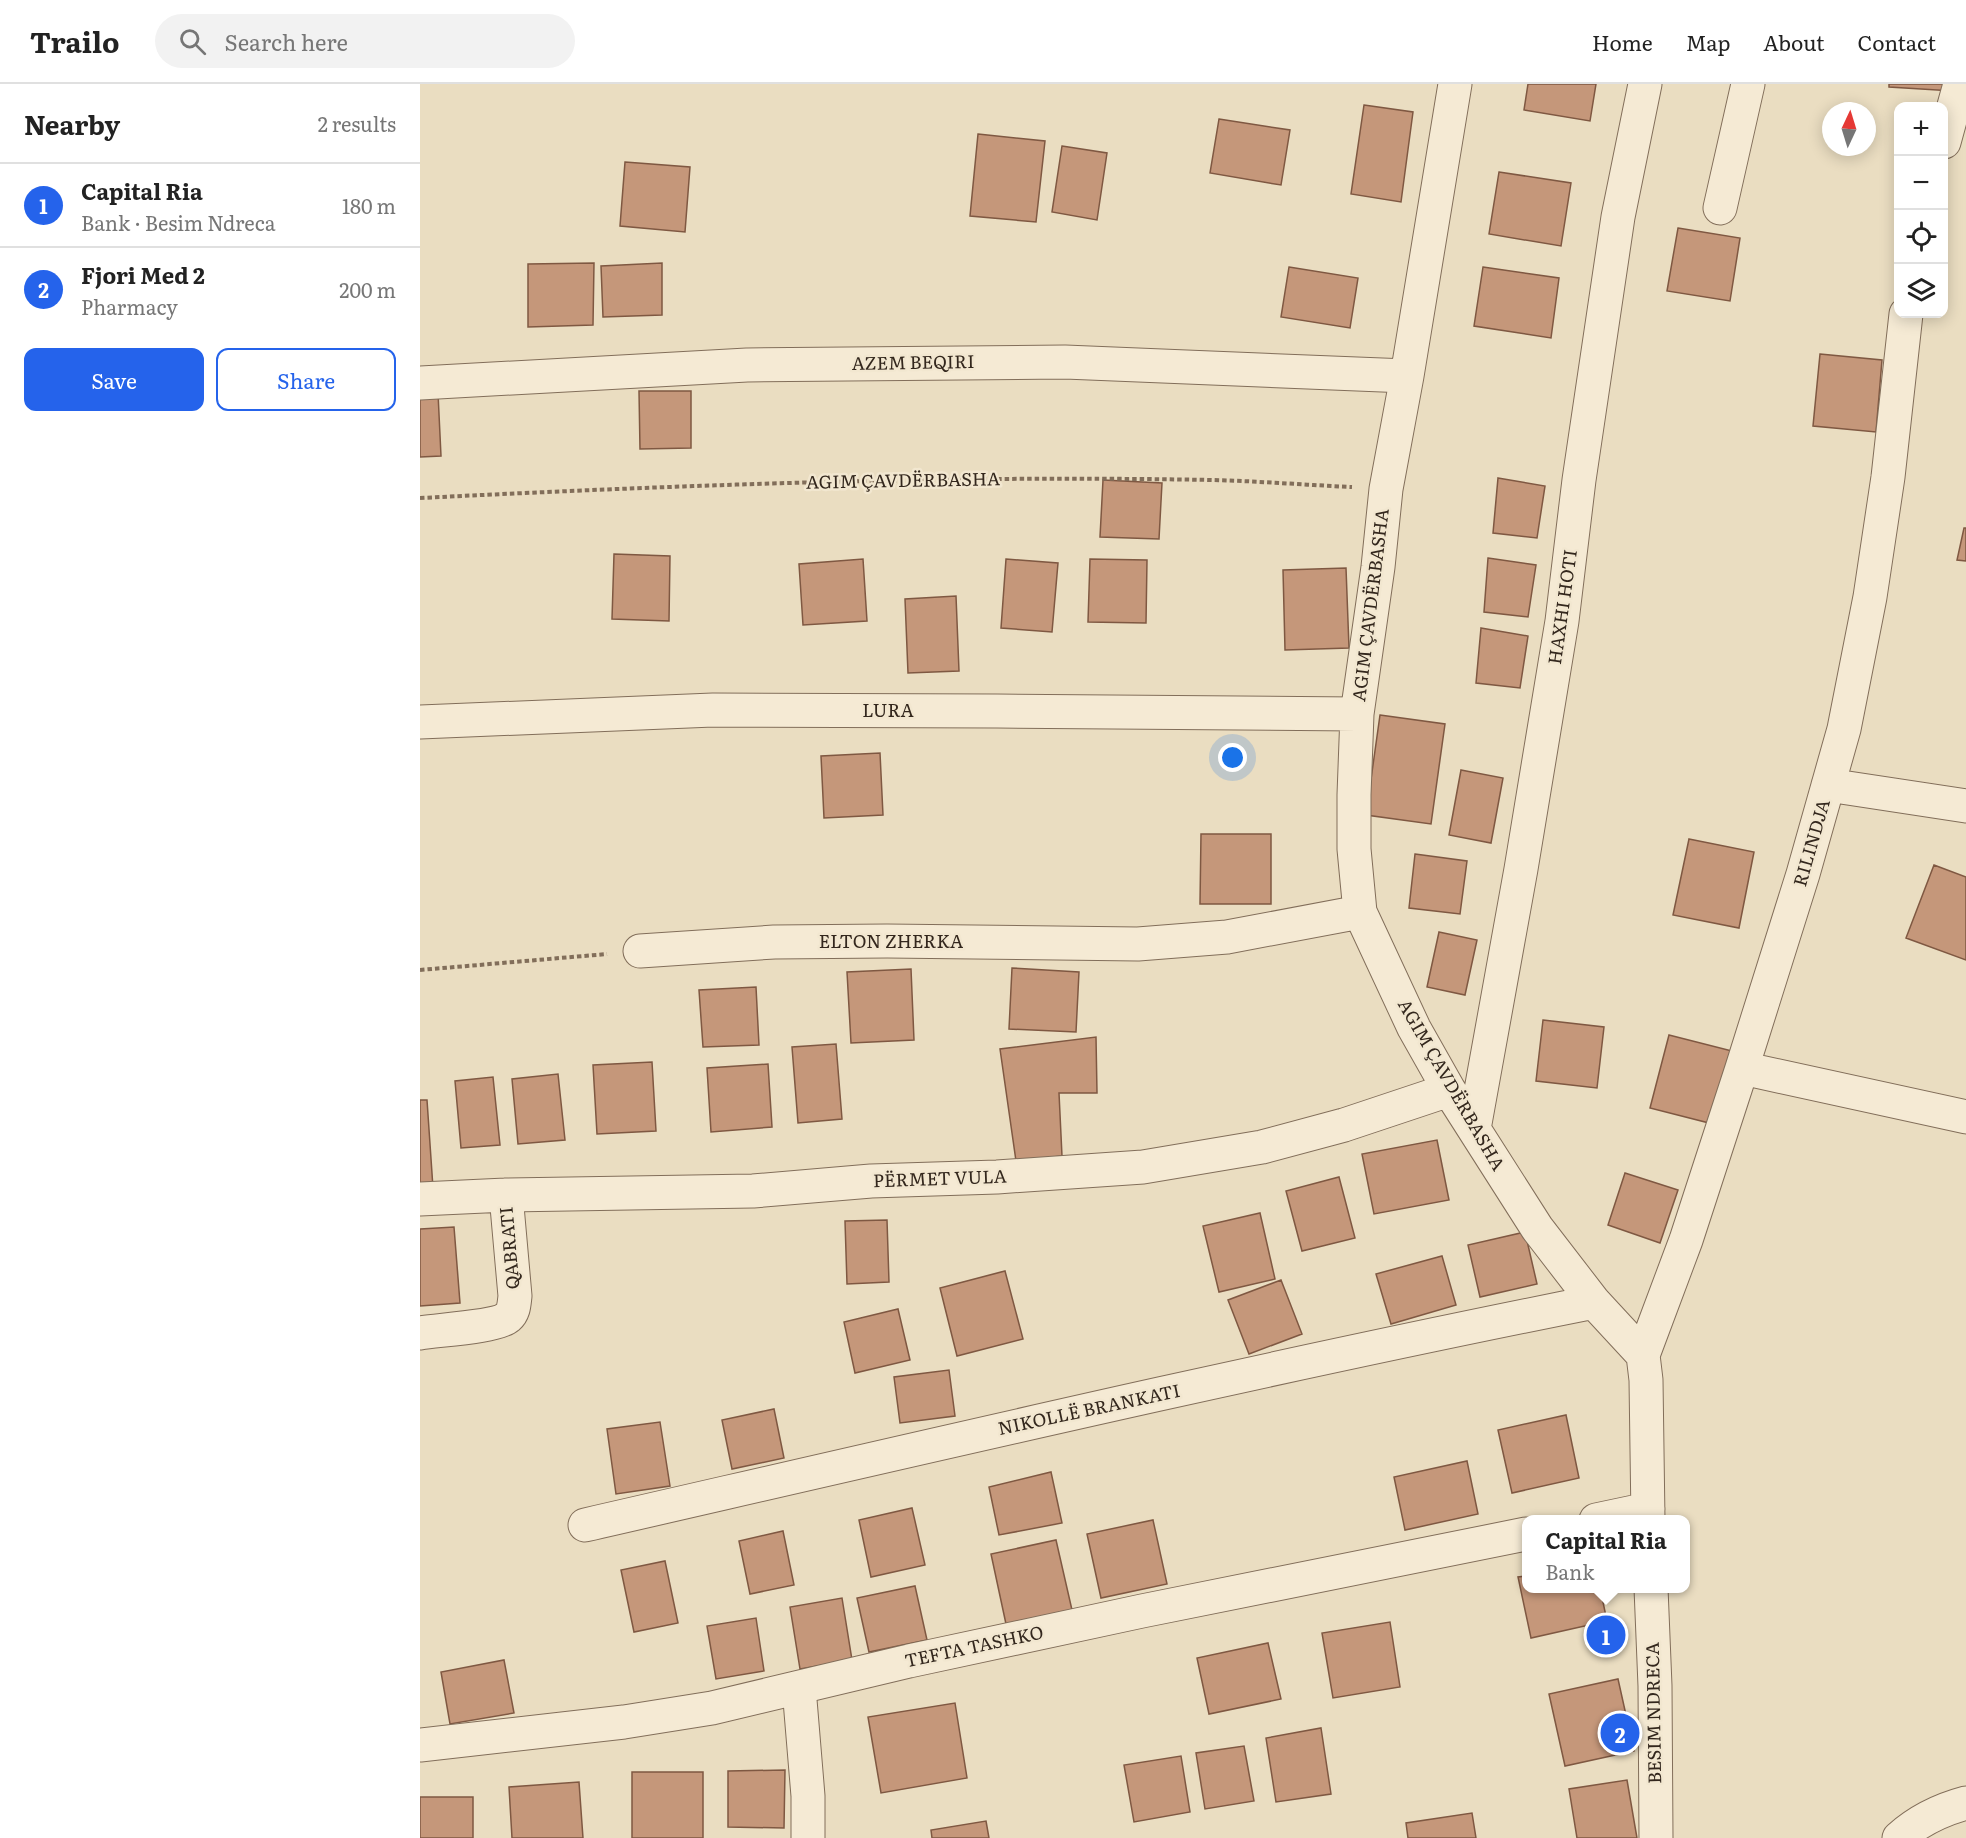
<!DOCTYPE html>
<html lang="en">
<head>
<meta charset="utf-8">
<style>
	body { margin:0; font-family:Literata,serif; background:#f2f2f2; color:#222 }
	.controls { position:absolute; right:18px; top:18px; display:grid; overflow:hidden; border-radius:12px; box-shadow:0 3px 15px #0003 }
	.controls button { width:54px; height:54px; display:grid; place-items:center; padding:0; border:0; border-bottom:2px solid #e0e0e0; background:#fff; color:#222; font:30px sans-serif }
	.compass { position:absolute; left:1402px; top:18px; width:54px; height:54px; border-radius:50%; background:#fff; box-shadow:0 3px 15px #0003; rotate:4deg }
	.you { position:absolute; left:813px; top:674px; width:21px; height:21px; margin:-15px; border:4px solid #fff; border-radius:50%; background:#1a73e8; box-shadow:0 0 0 9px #1a73e833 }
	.badge { display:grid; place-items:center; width:39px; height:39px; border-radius:50%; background:#2563eb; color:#fff; font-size:20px; font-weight:700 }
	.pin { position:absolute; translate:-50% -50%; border:3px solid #fff; box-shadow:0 2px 6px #0006 }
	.popup { position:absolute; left:1102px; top:1431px; width:168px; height:78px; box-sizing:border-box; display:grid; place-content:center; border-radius:12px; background:#fff; filter:drop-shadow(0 2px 4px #0005); font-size:20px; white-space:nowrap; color:#767676 }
	.popup b { font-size:22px; color:#222 }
	.popup::after { content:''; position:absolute; left:50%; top:100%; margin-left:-12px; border:12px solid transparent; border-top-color:#fff }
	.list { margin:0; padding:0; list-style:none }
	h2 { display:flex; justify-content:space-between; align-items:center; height:78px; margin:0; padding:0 24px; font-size:26px }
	h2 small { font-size:20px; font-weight:400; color:#767676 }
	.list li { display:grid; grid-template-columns:39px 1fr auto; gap:18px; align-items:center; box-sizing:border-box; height:84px; padding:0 24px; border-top:2px solid #e0e0e0 }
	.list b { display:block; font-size:22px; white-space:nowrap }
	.list p { margin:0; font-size:20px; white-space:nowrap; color:#767676 }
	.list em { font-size:20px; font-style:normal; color:#767676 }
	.actions { display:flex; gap:12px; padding:18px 24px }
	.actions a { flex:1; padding:14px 0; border:2px solid #2563eb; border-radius:12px; text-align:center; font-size:21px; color:#2563eb }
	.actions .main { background:#2563eb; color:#fff }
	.icon { flex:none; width:33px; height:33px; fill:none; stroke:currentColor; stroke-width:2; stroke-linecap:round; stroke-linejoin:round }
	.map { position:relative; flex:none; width:1546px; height:1754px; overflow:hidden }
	header { display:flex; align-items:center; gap:36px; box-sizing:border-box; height:84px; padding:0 30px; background:#fff; border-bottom:2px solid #e0e0e0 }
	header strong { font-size:28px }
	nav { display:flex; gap:33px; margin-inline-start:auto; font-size:21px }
	.search { width:420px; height:54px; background:#f2f2f2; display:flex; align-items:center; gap:15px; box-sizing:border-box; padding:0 21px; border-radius:33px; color:#767676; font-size:22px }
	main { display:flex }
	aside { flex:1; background:#fff }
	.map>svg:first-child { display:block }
	.building { fill:#c5977a; stroke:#7f5842; stroke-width:1.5 }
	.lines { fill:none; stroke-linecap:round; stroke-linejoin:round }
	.minor-casing { stroke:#826e5a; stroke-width:35 }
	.path { stroke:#826e5a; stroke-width:4; stroke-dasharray:4.5 3; stroke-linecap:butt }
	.minor { stroke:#f5ead4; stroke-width:33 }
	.labels { text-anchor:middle; stroke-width:5; stroke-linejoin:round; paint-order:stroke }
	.street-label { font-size:18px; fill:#33271d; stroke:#f2e7d0 }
</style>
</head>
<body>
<header>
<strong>Trailo</strong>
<div class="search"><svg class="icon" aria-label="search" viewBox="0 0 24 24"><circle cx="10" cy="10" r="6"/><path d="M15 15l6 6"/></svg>Search here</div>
<nav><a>Home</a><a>Map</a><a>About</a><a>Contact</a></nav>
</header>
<main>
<aside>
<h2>Nearby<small>2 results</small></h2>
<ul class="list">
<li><span class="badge">1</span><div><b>Capital Ria</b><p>Bank · Besim Ndreca</p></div><em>180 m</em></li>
<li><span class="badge">2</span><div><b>Fjori Med 2</b><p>Pharmacy</p></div><em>200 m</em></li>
</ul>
<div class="actions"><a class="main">Save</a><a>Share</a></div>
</aside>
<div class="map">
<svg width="1546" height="1754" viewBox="0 0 1546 1754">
	<rect width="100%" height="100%" fill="#eaddc1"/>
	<path class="building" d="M1108,0H1176L1170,37L1104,26Z
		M1469,0H1533V7L1469,3Z
		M944,21L993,28L981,118L931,110Z
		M799,35L870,46L861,101L790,89Z
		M558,50L625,57L616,138L550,132Z
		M642,62L687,69L677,136L632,128Z
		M205,78L270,83L265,148L200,142Z
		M1079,88L1151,99L1141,162L1069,150Z
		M1258,144L1320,154L1310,217L1247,207Z
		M174,179L173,241L108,243V180Z
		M242,179V231L183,233L181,182Z
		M869,183L938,194L930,244L861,233Z
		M1063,183L1139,194L1131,254L1054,242Z
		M1400,270L1462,276L1456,348L1393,342Z
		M219,307H271V364L220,365Z
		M0,309H18L21,372L0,373Z
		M1078,394L1125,402L1117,454L1073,449Z
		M683,396L742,399L739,455L680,453Z
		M1544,444H1546V477L1537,476Z
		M194,470L250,472L249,537L192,535Z
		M1068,474L1116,481L1108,533L1064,528Z
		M443,475L447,537L383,541L379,480Z
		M586,475L638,479L632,548L581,544Z
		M670,475L727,476L726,539L668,538Z
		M926,484L929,564L865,566L863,486Z
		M536,512L539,587L488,589L485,515Z
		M1061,544L1108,552L1100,604L1056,599Z
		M960,631L1025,640L1011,740L946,731Z
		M460,669L463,731L404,734L401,672Z
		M1041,686L1083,694L1071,759L1029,751Z
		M781,750H851V820H780Z
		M1269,755L1334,768L1319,844L1253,831Z
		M995,770L1047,777L1040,830L989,824Z
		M1514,781L1546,793V876L1486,854Z
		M1019,848L1057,856L1045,911L1007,903Z
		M592,884L659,888L656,948L589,945Z
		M491,885L494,956L431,959L427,888Z
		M336,903L339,961L283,963L279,906Z
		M1123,936L1184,943L1177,1004L1116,997Z
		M1249,951L1312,967L1293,1040L1230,1024Z
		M676,953L677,1009H639L642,1072L596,1077L580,965Z
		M416,960L422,1035L378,1039L372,963Z
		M232,978L236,1047L177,1050L173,981Z
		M348,980L352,1043L291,1048L287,984Z
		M138,990L145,1056L98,1060L92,995Z
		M73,993L80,1061L41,1064L35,997Z
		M0,1016H7L13,1104L0,1105Z
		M1017,1056L1029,1116L954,1130L942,1070Z
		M1205,1089L1258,1106L1240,1159L1188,1141Z
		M919,1093L935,1154L882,1167L866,1107Z
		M840,1129L855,1195L799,1208L783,1142Z
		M467,1136L469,1198L427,1200L425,1137Z
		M34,1143L40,1219L0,1222V1145Z
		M1105,1148L1117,1200L1060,1213L1048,1161Z
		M1022,1172L1036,1221L971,1240L956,1190Z
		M585,1187L603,1255L537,1272L520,1204Z
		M861,1196L882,1250L829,1270L808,1216Z
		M478,1225L490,1276L435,1289L424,1238Z
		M529,1286L535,1332L480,1339L474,1293Z
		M354,1325L364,1374L312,1385L302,1336Z
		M1146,1331L1159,1394L1092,1409L1078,1346Z
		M240,1338L250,1402L196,1410L187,1345Z
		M1047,1377L1058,1430L985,1446L974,1393Z
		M631,1388L642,1439L579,1451L569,1403Z
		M492,1424L505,1481L451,1493L439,1436Z
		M733,1436L747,1500L681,1514L667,1450Z
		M363,1447L374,1501L330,1510L319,1457Z
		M636,1456L652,1526L586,1540L571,1470Z
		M245,1477L258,1539L214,1548L201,1486Z
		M1106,1492V1504H1180L1187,1537L1111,1554L1098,1493Z
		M495,1502L507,1556L449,1568L437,1514Z
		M422,1514L432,1576L380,1585L370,1523Z
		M336,1534L344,1587L296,1595L287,1542Z
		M970,1538L980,1603L913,1614L902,1549Z
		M848,1559L861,1615L789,1630L777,1574Z
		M84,1576L94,1629L30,1640L21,1588Z
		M1198,1595L1214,1667L1145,1682L1129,1610Z
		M535,1619L547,1694L461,1709L448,1633Z
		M901,1644L911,1710L856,1718L846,1654Z
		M824,1662L834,1717L785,1725L776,1669Z
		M761,1672L770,1728L714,1738L704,1681Z
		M365,1686L364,1744L308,1743V1687Z
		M212,1688H283V1754H212Z
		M1207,1696L1217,1754H1157L1149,1705Z
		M159,1698L163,1754H92L89,1703Z
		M0,1713H53V1754H0Z
		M1052,1729L1056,1754H988L986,1739Z
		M566,1737L569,1754H512L511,1746Z"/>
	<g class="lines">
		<g class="minor-casing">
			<path id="minor" d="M1035,0L987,292L966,405L958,483L937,630L934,711V765L940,828L994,944L1029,1006L1117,1144L1174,1218L1223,1271
				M1524,58L1540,0
				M1300,124L1328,0
				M0,299L327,281L645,278L987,292
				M0,638L293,626L577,627L937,630
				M1408,701L1546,722
				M220,867L354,858L467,857L718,860L807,853L940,828
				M1322,984L1546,1033
				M1054,1045L1101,785L1142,537L1159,396L1198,133L1225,0
				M0,1115L86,1111L333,1107L451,1097L577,1093L723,1083L842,1063L924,1041L1029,1006
				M0,1249C17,1246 77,1243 88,1233C94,1228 94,1220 95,1212L86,1111
				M1176,1436L1228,1425
				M1228,1436L1226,1296L1223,1271L1266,1156L1322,984L1383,790L1424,645L1450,513L1468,393L1486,230
				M165,1441C501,1364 837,1285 1174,1218
				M1231,1504L1235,1602L1236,1754
				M379,1604L388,1712V1754
				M0,1661L204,1638L292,1624L489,1577L722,1527L1106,1450
				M1479,1754C1499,1736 1520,1726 1546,1719"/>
		</g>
		<path class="path" d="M0,414C263,401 528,391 791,396C838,397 885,401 932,403
			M0,886L187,870"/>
		<use href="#minor" class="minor"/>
	</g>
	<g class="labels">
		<g class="street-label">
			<text transform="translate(493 279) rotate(-1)" y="6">AZEM BEQIRI</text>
			<text transform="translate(483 397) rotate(-1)" y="6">AGIM ÇAVDËRBASHA</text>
			<text transform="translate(951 521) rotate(-83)" y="6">AGIM ÇAVDËRBASHA</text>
			<text transform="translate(1143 523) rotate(-82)" y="6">HAXHI HOTI</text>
			<text x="468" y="633">LURA</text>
			<text transform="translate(1392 759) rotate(-74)" y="6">RILINDJA</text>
			<text x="471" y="864">ELTON ZHERKA</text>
			<text transform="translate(1031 1001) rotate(60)" y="6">AGIM ÇAVDËRBASHA</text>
			<text transform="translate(520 1095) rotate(-2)" y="6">PËRMET VULA</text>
			<text transform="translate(90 1164) rotate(-95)" y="6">QABRATI</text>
			<text transform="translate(669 1326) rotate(-12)" y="6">NIKOLLË BRANKATI</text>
			<text transform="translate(554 1563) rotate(-12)" y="6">TEFTA TASHKO</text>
			<text transform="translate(1234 1629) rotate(-91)" y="6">BESIM NDRECA</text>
		</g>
	</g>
</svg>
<div class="controls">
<button>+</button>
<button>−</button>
<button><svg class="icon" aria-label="locate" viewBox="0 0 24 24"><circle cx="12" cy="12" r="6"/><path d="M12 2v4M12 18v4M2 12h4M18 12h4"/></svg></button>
<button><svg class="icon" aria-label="layers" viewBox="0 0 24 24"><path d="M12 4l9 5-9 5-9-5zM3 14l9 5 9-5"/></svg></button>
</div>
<svg class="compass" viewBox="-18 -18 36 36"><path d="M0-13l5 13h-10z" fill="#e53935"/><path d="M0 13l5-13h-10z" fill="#767676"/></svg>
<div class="you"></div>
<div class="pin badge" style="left:1186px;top:1551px">1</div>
<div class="popup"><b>Capital Ria</b>Bank</div>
<div class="pin badge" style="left:1200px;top:1649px">2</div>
</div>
</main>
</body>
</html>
